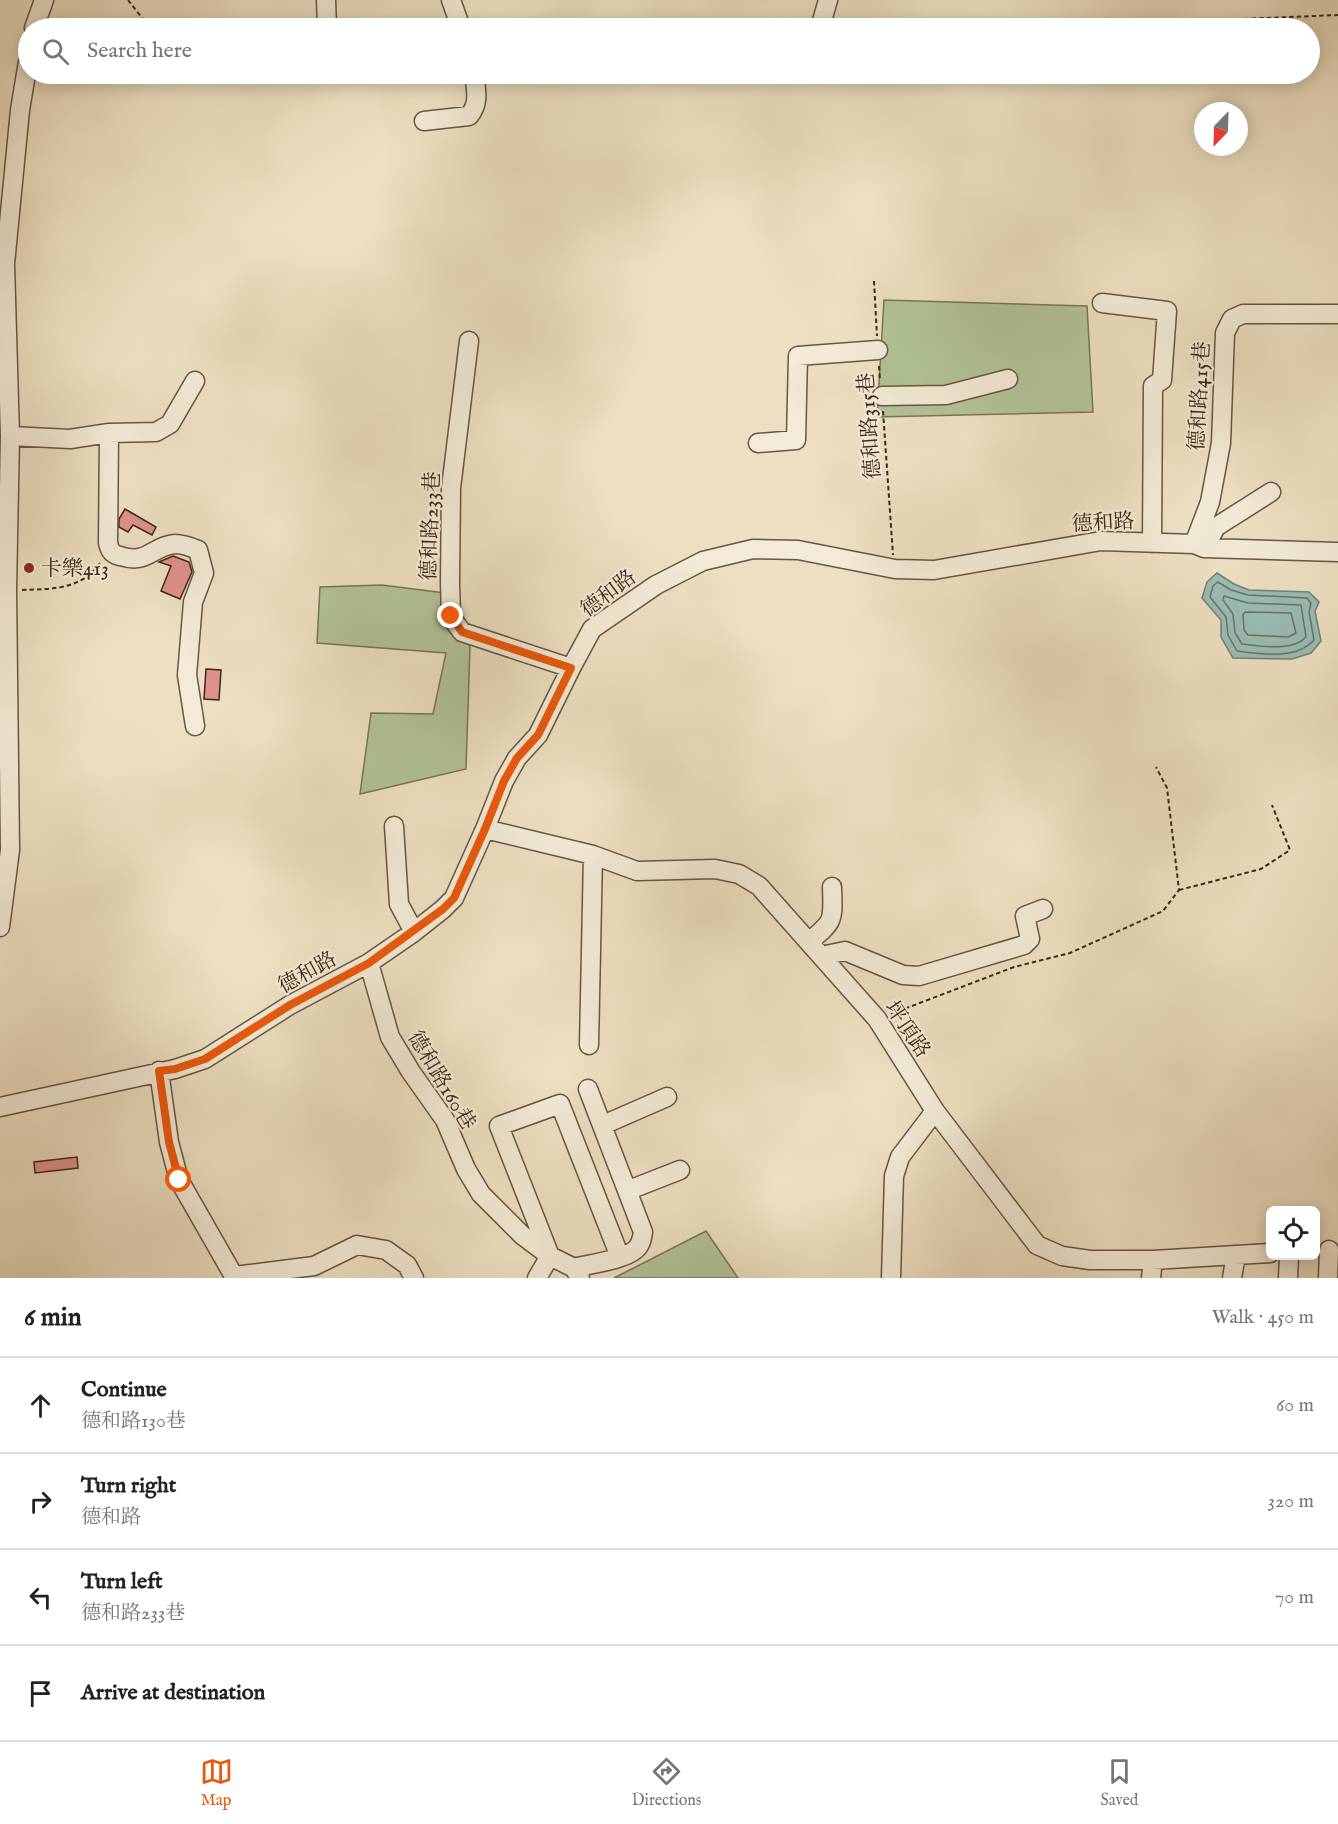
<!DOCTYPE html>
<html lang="en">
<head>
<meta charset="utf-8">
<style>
	body { margin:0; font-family:"IM FELL English","Noto Serif TC",serif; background:#f2f2f2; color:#222 }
	.controls { position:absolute; right:18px; bottom:18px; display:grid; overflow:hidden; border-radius:9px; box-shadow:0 3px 15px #0003 }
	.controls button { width:54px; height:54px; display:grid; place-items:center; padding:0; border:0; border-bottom:2px solid #e0e0e0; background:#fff; color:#222; font:30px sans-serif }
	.compass { position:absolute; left:1194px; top:102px; width:54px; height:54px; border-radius:50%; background:#fff; box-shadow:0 3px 15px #0003; rotate:203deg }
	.stop { position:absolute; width:18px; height:18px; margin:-14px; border:4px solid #ea580c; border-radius:50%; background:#fff }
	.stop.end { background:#ea580c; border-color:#fff; box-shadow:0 2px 6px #0008 }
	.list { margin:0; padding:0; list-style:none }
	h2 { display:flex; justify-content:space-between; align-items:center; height:78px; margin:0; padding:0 24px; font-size:26px }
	h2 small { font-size:20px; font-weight:400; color:#767676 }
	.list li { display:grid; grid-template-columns:39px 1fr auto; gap:18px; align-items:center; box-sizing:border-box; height:96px; padding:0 24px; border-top:2px solid #e0e0e0 }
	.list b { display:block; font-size:22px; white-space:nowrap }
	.list p { margin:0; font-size:20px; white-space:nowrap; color:#767676 }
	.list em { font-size:20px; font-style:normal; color:#767676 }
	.icon { flex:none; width:33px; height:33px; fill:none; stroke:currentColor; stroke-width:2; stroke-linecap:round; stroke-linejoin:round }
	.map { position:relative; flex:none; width:1338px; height:1278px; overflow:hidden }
	.search { position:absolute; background:#fff; box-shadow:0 3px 15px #0003; left:18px; right:18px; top:18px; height:66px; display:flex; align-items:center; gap:15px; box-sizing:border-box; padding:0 21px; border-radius:33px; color:#767676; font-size:22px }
	.sheet { height:462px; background:#fff }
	nav { display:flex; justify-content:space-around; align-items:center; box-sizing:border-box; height:84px; border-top:2px solid #e0e0e0; background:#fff; font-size:16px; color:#767676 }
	nav a { display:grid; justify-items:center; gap:3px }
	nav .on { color:#ea580c }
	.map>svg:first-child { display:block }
	.green { fill:#b2c399; stroke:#787558; stroke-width:1.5 }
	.water { fill:#99bdb5; stroke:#748175; stroke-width:1.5 }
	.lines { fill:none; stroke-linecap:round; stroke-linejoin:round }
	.shore { stroke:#6b7266; stroke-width:1.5 }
	.building { fill:#df928c; stroke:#3d2716; stroke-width:1.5 }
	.minor-casing { stroke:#695541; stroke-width:21 }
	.path { stroke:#3d2716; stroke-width:2; stroke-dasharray:4.5 3; stroke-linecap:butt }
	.minor { stroke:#f3ebd7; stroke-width:18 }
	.route { stroke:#ea580c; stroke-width:8 }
	.poi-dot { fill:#8f2418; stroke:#f3ebd7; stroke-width:2 }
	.labels { text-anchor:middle; stroke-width:4.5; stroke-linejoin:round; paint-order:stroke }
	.street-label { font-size:21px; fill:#3d2716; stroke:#f3ebd7 }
	.poi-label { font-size:21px; fill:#3d2716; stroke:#f3ebd7; text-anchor:start }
</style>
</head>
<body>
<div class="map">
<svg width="1338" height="1278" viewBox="0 0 1338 1278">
	<rect width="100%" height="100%" fill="#ede0c2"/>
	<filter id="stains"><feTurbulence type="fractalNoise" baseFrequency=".00333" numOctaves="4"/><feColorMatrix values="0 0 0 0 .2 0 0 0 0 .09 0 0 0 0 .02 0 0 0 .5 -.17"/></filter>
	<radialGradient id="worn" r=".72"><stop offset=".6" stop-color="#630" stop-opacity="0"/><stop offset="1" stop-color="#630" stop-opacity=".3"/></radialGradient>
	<path class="green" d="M884,300L1087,306L1093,412L877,417Z
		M382,585L445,593L470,647L466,769L360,794L371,713L433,714L446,653L317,643L320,587Z
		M706,1231L738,1278H614Z"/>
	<path class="water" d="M1217,573L1234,584L1249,590L1309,592L1319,602L1315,611L1321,641L1311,653L1292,659L1233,658L1221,637V620L1202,598L1207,582Z"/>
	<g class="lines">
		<path class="shore" d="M1218,582L1231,590L1248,595L1307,598L1311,603L1309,612L1314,640C1296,660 1262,654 1237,651L1228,635L1226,617L1210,597L1213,586Z
			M1224,596L1248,603L1301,605L1306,637C1293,652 1260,646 1242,644L1235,633L1233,614L1223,600Z
			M1245,612L1291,613L1296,633L1288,637L1248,635L1244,630L1243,615Z"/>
	</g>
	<path class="building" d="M125,509L156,527L152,535L133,525L128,532L119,527V519Z
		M173,556L189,562L192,572L180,599L161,591L171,566L159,562Z
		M206,669L221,670L219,700L204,699Z
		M77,1157L78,1168L35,1173L34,1162Z"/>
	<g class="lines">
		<g class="minor-casing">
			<path id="minor" d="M326,0L327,28
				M451,0L461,28
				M34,28L44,0
				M820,28L828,0
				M424,121L469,116C480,103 476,90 474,74
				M1102,303L1167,311L1162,380L1153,386L1152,543
				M469,341L451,488L450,582L451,617L462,632L571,668
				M882,396L946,395L1008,379
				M109,433L108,543C110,551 112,554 120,556C149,565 151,546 175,544C183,544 191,547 198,550L204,573L193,602L187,675L195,726
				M10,436L70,439L109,433L156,432L170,424L195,381
				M758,443L796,440L798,356L878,350
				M1194,544L1210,502L1221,443L1225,333L1232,319L1243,314H1338
				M1204,548L1216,527L1271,492
				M394,826L399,904L414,932
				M485,829L593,855L637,871L715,869L739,874L759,886L877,1019L935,1111L1037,1245L1062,1256L1090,1260H1153L1270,1253
				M0,927L10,850L7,590L10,436L5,264L20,110L28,62
				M809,942C835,920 833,921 832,887
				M821,956L845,951L903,975L919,976L1024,945L1030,939L1025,916L1043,909
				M369,963L390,1037L411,1072L445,1120L466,1169L481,1194L522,1235L550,1256L574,1268L580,1278
				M589,1045L593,855
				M159,1071L169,1142L179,1180L235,1278
				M0,1107L175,1069L205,1059L290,1005L369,963L414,932L443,909L454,898L485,829L504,781L517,758L538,735L571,668L592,629L656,585L703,561L753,549L798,550L895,569L934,570L1101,541L1194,544L1204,548L1338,552
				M603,1125L667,1097
				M629,1190L680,1170
				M574,1268C590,1264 623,1260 635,1250C641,1245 642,1239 643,1232L588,1089
				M234,1276L314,1266L357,1245L386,1250L407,1265L414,1278
				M537,1278L550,1256L499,1126L560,1104L620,1257
				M891,1278L894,1176L900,1157L935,1111
				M1151,1278L1153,1260
				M1232,1278L1236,1255
				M1288,1278L1289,1256
				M1328,1278L1329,1250"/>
		</g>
		<path class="path" d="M128,0L150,28
			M935,28L966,26L1003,19L1036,28
			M1072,28L1144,23L1338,15
			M874,281L877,336
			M879,366L880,381
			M883,411L893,555
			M22,590C51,589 81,590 100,563
			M1179,890L1261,869L1290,850L1272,805
			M891,1014L1014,967L1070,953L1163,911L1179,890L1167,788L1156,767"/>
		<use href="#minor" class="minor"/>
	</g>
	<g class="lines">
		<path class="route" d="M179,1180L169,1142L159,1071L175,1069L205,1059L290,1005L369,963L443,909L454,898L485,829L504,781L517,758L538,735L571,668L462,632L451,616"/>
	</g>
	<circle class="poi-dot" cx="29" cy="568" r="6"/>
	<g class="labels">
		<g class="street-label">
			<text transform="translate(1199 396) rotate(-87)" y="7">德和路415巷</text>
			<text transform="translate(869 426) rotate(-94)" y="7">德和路315巷</text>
			<text transform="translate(1103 522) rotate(-3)" y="7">德和路</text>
			<text transform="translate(430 526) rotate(-88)" y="7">德和路233巷</text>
			<text transform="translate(608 593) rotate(-37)" y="7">德和路</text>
			<text transform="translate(307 972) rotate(-29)" y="7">德和路</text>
			<text transform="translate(908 1029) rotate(56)" y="7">坪頂路</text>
			<text transform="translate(442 1080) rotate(59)" y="7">德和路160巷</text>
		</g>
		<g class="poi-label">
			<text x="41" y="575">卡樂413</text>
		</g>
	</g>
	<rect width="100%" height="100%" filter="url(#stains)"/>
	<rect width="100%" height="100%" fill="url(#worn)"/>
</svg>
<div class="controls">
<button><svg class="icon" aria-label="locate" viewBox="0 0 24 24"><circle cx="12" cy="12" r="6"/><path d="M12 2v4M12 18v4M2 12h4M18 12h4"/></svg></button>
</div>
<svg class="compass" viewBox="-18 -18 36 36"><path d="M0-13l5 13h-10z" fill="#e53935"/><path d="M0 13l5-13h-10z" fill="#767676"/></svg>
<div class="stop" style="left:179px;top:1180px"></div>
<div class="stop end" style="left:451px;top:616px"></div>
<div class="search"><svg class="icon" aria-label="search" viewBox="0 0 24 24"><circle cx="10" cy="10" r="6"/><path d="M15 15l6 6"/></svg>Search here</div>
</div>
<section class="sheet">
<h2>6 min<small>Walk · 450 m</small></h2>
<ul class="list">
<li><svg class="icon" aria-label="ahead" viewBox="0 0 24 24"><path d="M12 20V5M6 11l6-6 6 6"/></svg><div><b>Continue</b><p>德和路130巷</p></div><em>60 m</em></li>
<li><svg class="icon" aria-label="right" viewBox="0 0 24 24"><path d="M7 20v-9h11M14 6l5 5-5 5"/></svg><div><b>Turn right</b><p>德和路</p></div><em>320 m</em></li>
<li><svg class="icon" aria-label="left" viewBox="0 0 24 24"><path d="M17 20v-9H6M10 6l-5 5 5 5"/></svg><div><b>Turn left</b><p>德和路233巷</p></div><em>70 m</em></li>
<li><svg class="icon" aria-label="arrive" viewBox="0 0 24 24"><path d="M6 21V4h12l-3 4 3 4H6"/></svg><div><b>Arrive at destination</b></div></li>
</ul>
</section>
<nav>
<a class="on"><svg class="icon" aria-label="map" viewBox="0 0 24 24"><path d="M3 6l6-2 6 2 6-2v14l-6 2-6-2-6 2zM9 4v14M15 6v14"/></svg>Map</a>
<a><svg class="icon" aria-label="directions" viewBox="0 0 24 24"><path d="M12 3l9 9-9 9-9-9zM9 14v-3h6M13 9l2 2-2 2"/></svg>Directions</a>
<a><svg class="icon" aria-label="saved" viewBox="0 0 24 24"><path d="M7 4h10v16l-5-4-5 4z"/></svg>Saved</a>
</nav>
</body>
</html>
